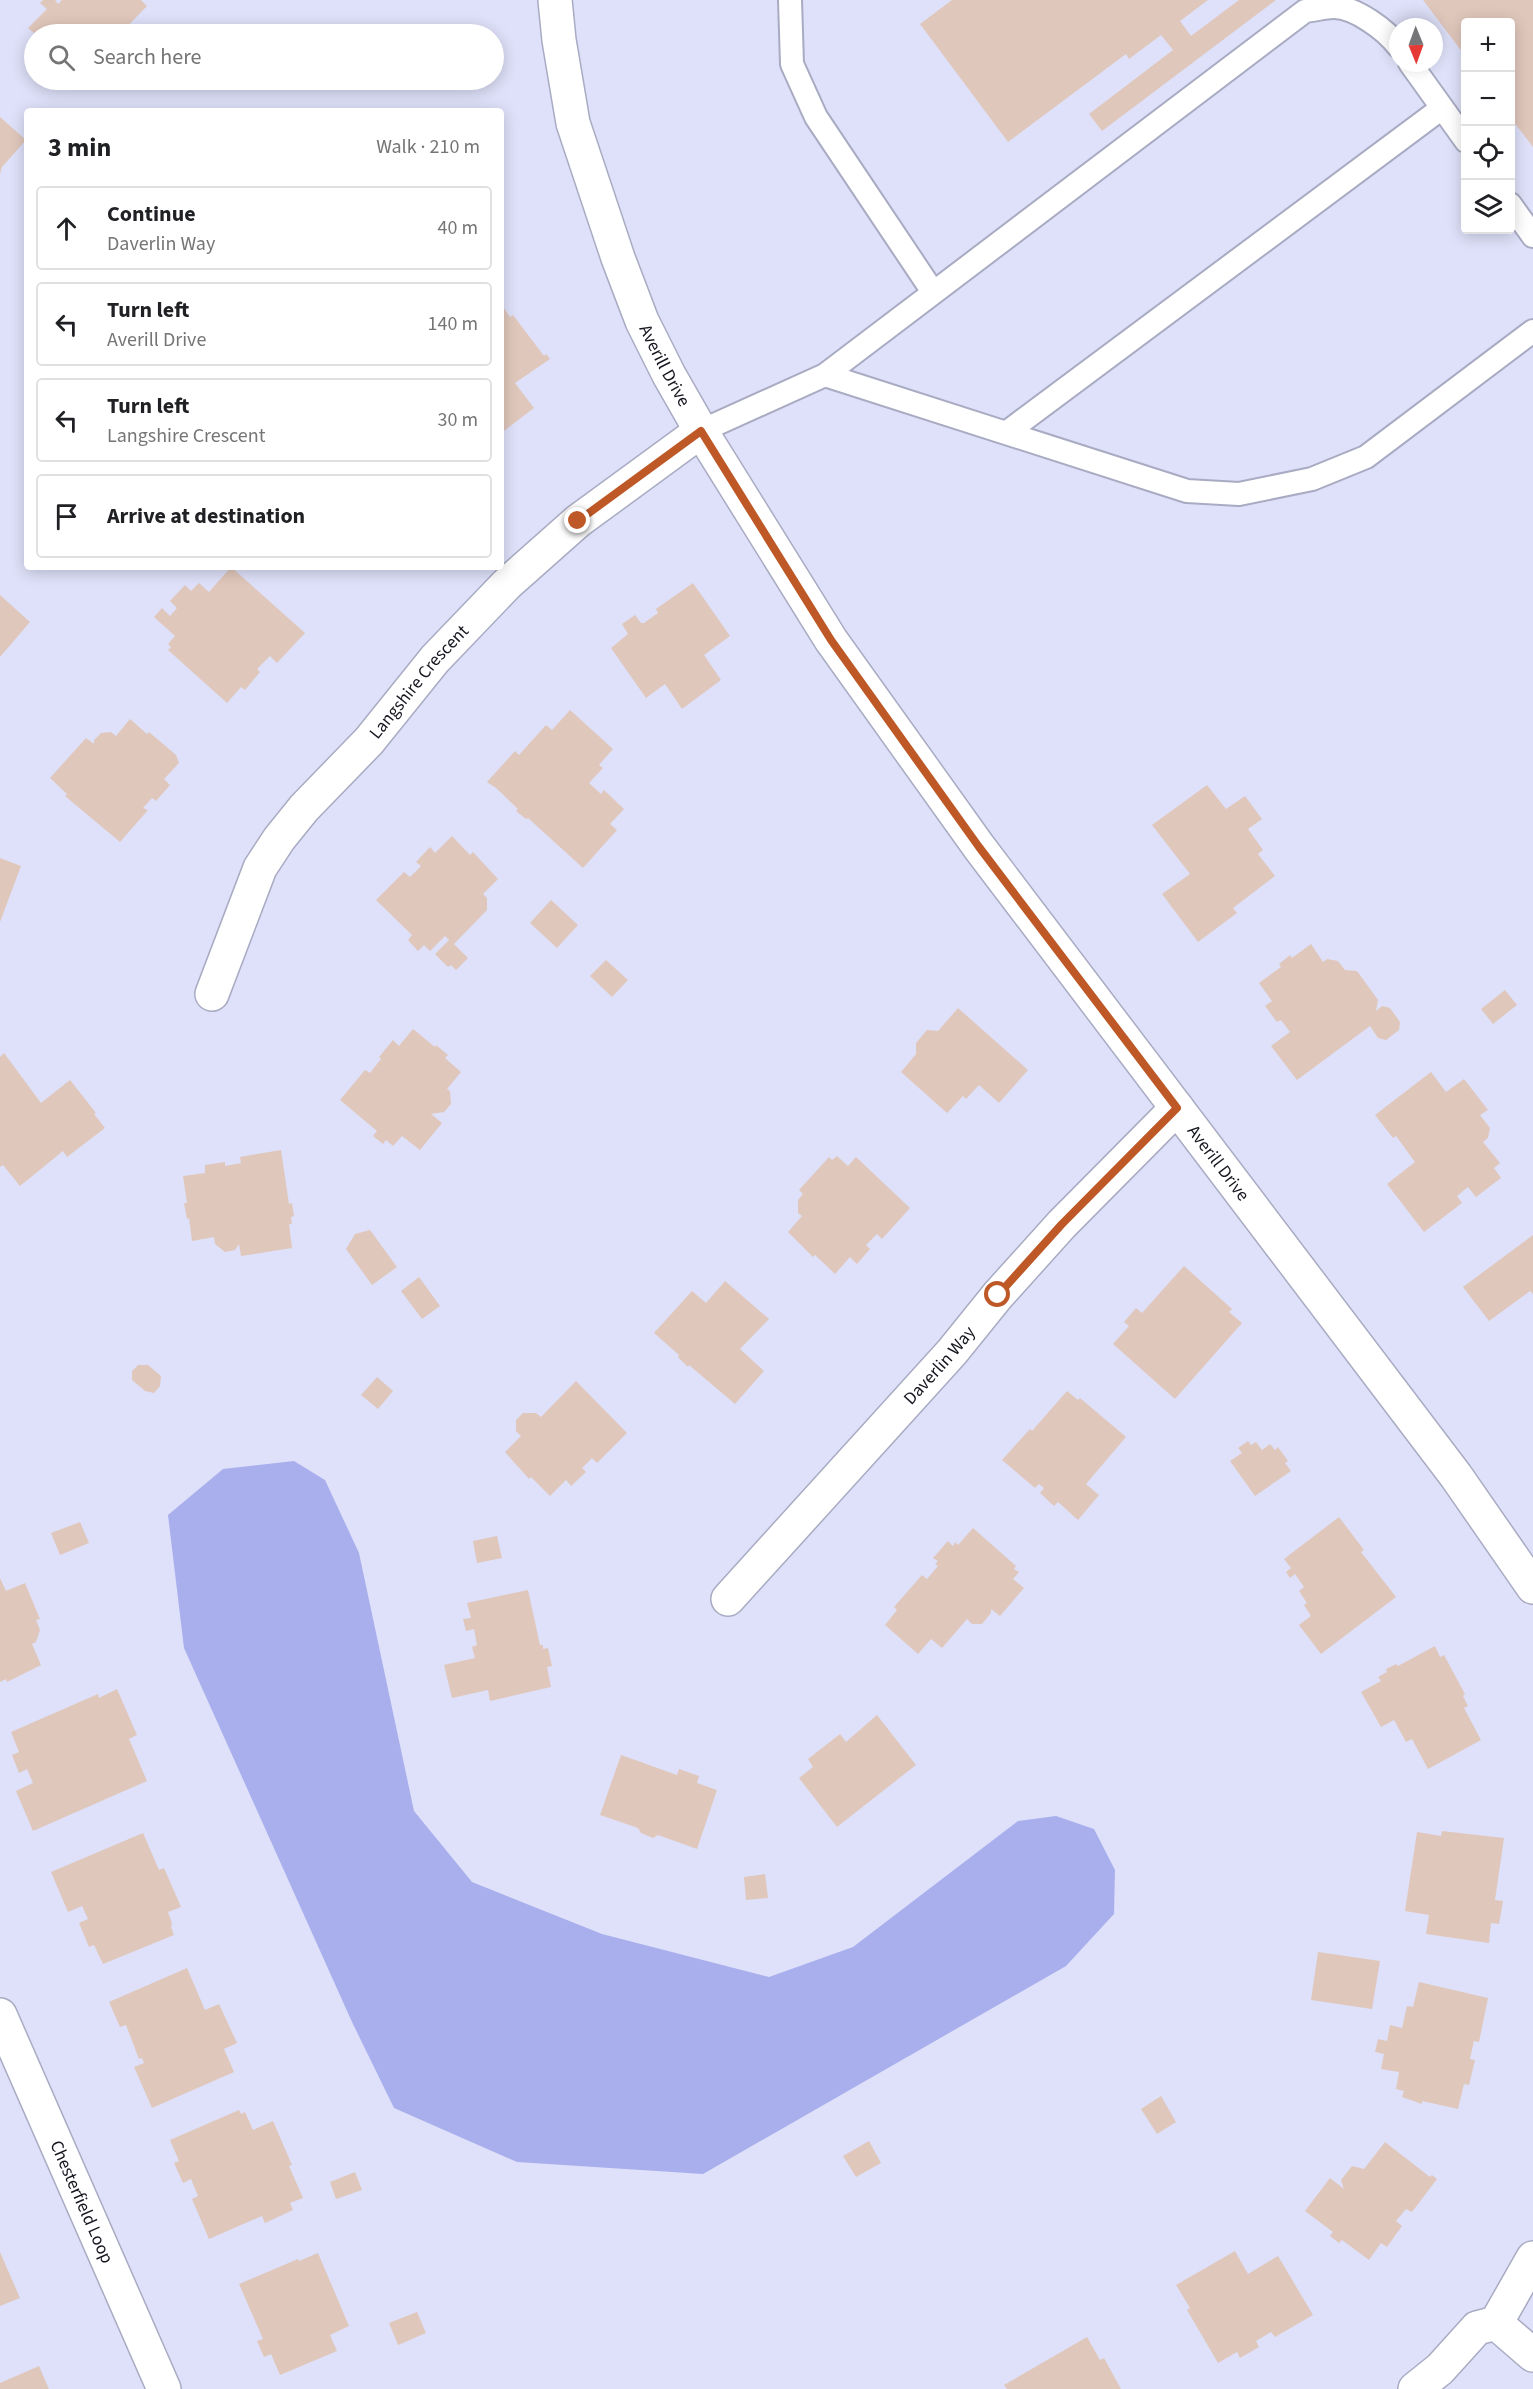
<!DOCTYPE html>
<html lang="en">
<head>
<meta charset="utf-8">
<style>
	body { margin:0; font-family:"Source Sans 3",sans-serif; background:#f2f2f2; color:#202124 }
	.controls { position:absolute; right:18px; top:18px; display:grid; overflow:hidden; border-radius:6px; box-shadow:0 3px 15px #0003 }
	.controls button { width:54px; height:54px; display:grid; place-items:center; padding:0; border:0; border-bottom:2px solid #e0e0e0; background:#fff; color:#202124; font:30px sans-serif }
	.compass { position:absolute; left:1389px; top:18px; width:54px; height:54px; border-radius:50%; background:#fff; box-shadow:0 3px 15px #0003; rotate:179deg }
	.stop { position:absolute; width:18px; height:18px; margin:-14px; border:4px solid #be5927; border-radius:50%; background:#fff }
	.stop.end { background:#be5927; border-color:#fff; box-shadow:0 2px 6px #0008 }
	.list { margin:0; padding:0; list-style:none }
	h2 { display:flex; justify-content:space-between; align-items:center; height:78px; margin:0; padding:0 24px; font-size:26px }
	h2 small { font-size:20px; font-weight:400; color:#757577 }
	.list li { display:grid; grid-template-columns:39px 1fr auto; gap:18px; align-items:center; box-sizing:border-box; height:84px; margin:0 12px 12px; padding:0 12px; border:2px solid #e0e0e0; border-radius:6px }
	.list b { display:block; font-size:22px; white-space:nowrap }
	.list p { margin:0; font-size:20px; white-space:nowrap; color:#757577 }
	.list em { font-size:20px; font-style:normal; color:#757577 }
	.icon { flex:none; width:33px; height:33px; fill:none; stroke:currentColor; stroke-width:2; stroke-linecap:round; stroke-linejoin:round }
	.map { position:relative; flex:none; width:1533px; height:2389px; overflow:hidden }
	.search { position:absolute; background:#fff; box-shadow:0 3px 15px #0003; left:24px; top:24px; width:480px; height:66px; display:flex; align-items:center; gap:15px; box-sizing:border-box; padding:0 21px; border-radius:33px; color:#757577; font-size:22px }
	.panel { position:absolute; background:#fff; box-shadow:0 3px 15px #0003; left:24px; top:108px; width:480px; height:462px; border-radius:6px }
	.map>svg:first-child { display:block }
	.water { fill:#a8afec }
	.building { fill:#e0c7bc }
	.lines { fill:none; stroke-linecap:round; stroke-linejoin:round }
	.lane-casing { stroke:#a8abc2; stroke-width:26 }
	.street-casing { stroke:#a8abc2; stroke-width:36 }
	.lane { stroke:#fff; stroke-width:22 }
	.street { stroke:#fff; stroke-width:33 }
	.route { stroke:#be5927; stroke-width:8 }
	.labels { text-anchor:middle; stroke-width:4.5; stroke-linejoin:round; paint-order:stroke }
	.street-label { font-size:18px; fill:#14151e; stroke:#edeffd }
</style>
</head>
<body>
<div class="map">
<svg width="1533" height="2389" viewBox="0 0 1533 2389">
	<rect width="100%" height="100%" fill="#dee1f9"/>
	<path class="water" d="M294,1461L325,1480L359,1553L414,1811L472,1882L602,1934L769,1977L853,1947L1018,1821L1056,1816L1094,1829L1115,1870L1114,1914L1066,1966L703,2174L517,2162L394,2108L352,2022L184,1648L168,1515L223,1469Z"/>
	<path class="building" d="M43,0H55L58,4L62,0H141L147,6L120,34H35L28,28L47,9L40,3Z
		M952,0H1208L1180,21L1191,36L1239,0H1276L1102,131L1089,114L1173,50L1161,35L1129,59L1126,54L1008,142L920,24Z
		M1423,0H1533V147L1510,117V22H1466V57Z
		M445,24H471V34H444Z
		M0,117L26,140L2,167L0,174Z
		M501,304L510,317L513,315L544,356L546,354L550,359L515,383L534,408L501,433Z
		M231,567L305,633L277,663L270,656L257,669L260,672L245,690L241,687L227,703L168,650L171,647L168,644L175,636L154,617L162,608L170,616L177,608L170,601L185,585L191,591L199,583L209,592Z
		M693,583L730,636L704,655L721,680L682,709L665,684L646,698L611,648L628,634L622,624L635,615L641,623H644L658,613L656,609Z
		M0,595L30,622L0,657Z
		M570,710L613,749L599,765L603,768L589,783L601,794L604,790L624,809L610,824L617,830L583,868L528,818L526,819L516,811L518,809L496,788L487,782L515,751L519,755L546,725L552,730Z
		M130,719L147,734L149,732L176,755L179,763L164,779L170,785L156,801L152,798L143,808L148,810L120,842L65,796L67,794L50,778L86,738L94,744V740L101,733L111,732L116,736Z
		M1207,785L1226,809L1245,796L1262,819L1248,829L1263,850L1258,854L1275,876L1233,908L1237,913L1198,942L1162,894L1190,874L1152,825Z
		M452,836L470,855L473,852L498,879L483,894L487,898V910L454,944L468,958L456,970L451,965L448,967L435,954L449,940L445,936L430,951L424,945L418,951L408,940L412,935L376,900L404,872L410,877L421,866L416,862L430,847L435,853Z
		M0,858L21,866L0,922Z
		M551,900L578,925L557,948L530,923Z
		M1311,944L1323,962L1327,959L1338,961L1345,970L1357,971L1378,1000L1376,1011L1382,1006L1390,1008L1400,1022L1399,1030L1386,1040L1378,1038L1370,1026L1297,1080L1271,1046L1290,1032L1281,1020L1277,1022L1265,1006L1272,1001L1259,983L1281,967L1279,964L1290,955L1292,958Z
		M606,960L628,980L612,997L590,976Z
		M1505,990L1517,1005L1493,1024L1481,1009Z
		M958,1008L1028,1070L999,1103L979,1085L966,1099L963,1096L947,1113L901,1072L916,1054V1043L927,1030L938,1031Z
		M413,1029L435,1047L436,1045L448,1055L445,1058L461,1072L447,1089L450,1091L451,1104L444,1112L431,1114L442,1123L420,1150L402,1136L393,1146L386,1140L383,1144L373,1136L377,1131L340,1100L365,1070L370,1073L381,1059L379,1057L393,1040L399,1046Z
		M4,1053L41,1103L70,1080L96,1113L94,1114L105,1128L67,1157L63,1151L20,1186L3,1165L0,1167V1057Z
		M1431,1072L1446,1092L1464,1079L1488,1110L1480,1115L1490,1128L1488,1138L1483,1142L1500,1163L1494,1168L1501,1178L1476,1197L1468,1187L1457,1196L1462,1203L1424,1232L1387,1184L1415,1162L1396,1136L1393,1138L1375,1115Z
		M281,1150L289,1204L292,1203L294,1216L291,1217L292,1224H289L292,1248L241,1256L239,1244L235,1250L225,1252L215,1244L214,1237L192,1241L189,1218L187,1219L184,1203H187L183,1176L205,1173V1165L225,1162V1166L241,1163L240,1157Z
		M837,1156L848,1166L856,1157L910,1208L882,1239L877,1234L866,1245L870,1249L857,1264L850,1257L835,1274L815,1255L813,1257L788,1232L802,1216L798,1213V1200L803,1194L799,1190L829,1157L832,1160Z
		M370,1230L397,1267L372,1285L346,1249L355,1234Z
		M1533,1235V1294L1530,1291L1489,1321L1463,1287Z
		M1184,1266L1232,1309L1229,1312L1242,1323L1175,1399L1113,1344L1129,1326L1124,1322L1136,1308L1142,1313Z
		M419,1277L440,1306L422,1319L401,1291Z
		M725,1281L769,1319L740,1349L764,1371L735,1404L689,1365L688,1367L678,1357L679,1355L654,1333L692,1291L706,1303Z
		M138,1365H148L161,1376L160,1386L154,1393L145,1391L132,1380V1371Z
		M377,1377L393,1391L378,1409L361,1395Z
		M576,1381L627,1433L597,1463L592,1458L582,1468L586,1472L571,1486L566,1480L550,1496L531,1477L529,1479L505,1452L521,1436L516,1431V1420L523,1413H536L541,1417Z
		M1067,1391L1078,1400L1080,1398L1126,1437L1086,1484L1099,1495L1078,1520L1058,1502L1054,1506L1040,1493L1044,1488L1039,1484L1035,1488L1002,1460L1030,1429L1032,1431Z
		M1248,1441L1251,1445L1256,1442L1262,1450L1270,1444L1275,1450L1278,1447L1288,1461L1285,1463L1291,1471L1255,1496L1230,1461L1242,1453L1238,1448Z
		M1339,1517L1364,1550L1361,1552L1396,1597L1321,1654L1299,1625L1311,1616L1304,1605L1307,1603L1299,1591L1304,1587L1295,1574L1290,1578L1286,1572L1291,1568L1284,1559Z
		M80,1522L89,1543L60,1555L51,1533Z
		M973,1528L1016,1566L1014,1569L1019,1572L1013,1579L1024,1588L1000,1616L991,1609V1613L982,1624H972L967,1619L942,1648L931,1639L918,1654L885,1625L897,1610L894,1607L922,1575L927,1579L938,1566L935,1564L938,1561L933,1558L948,1541L953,1546L955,1542L958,1545Z
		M497,1536L502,1558L477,1563L473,1541Z
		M0,1578L6,1591L25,1583L40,1619L36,1620L40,1630L36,1642L32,1644L41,1665L7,1682L6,1679L0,1682Z
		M528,1590L540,1645H543V1649L548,1648L552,1666L547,1667L551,1687L490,1701L488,1690L452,1698L444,1665L475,1658L472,1647L477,1645L474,1629L466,1631L463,1619L471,1618L467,1603Z
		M1435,1646L1440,1657L1444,1655L1465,1694L1463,1696L1468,1706L1464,1708L1481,1740L1428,1769L1412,1739L1406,1742L1394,1720L1381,1727L1361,1692L1381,1681L1378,1677L1387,1672L1386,1669L1396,1664L1398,1666Z
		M117,1689L137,1735L129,1739L147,1781L33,1831L16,1791L33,1783L27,1769L19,1773L12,1755L19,1752L11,1732L98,1694L99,1698Z
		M877,1715L916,1765L837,1827L799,1778L813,1767L808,1759L840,1734L846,1742Z
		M621,1755L677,1775L679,1769L699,1776L697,1783L717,1790L697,1849L658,1835L653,1838L641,1833L638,1828L600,1815Z
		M1442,1831L1504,1838L1495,1900L1503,1901L1499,1924L1491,1923L1489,1943L1426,1934L1429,1915L1405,1911L1417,1832L1441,1836Z
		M143,1833L159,1870L164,1868L181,1907L168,1912L172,1923L171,1927L174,1935L103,1964L94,1945L89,1947L79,1923L88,1919L82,1906L68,1912L51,1872Z
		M765,1874L768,1898L746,1900L744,1877Z
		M1318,1952L1380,1961L1372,2009L1311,2000Z
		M187,1968L205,2010L219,2004L237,2043L224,2049L234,2072L152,2108L134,2067L144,2063L142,2058L139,2059L126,2025L120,2027L109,2002Z
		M1419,1982L1488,1998L1479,2042L1474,2041L1470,2059L1475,2060L1469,2085L1464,2084L1458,2109L1422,2101V2104L1402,2097L1404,2091L1396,2089L1399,2072L1381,2069L1384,2054L1375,2052L1378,2039L1387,2041L1390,2025L1402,2028L1407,2006L1413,2007Z
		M1161,2096L1176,2122L1157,2134L1141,2109Z
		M239,2110L241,2114L245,2112L253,2130L273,2121L292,2165L289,2166L303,2198L290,2203L293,2210L265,2223L262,2216L209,2239L192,2199L198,2196L191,2179L183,2183L174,2163L179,2161L170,2140Z
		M869,2141L881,2163L856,2177L843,2156Z
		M1385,2142L1430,2177L1432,2175L1437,2179L1412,2212L1406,2209L1396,2221L1402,2226L1387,2247L1381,2243L1369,2260L1342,2240L1339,2243L1330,2236L1333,2232L1305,2211L1330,2178L1344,2189L1341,2180L1352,2166L1364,2169Z
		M355,2172L362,2190L336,2199L330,2182Z
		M1235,2251L1248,2274L1278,2256L1313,2315L1275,2337L1271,2332L1256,2341L1259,2347L1240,2358L1237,2352L1218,2363L1187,2310L1190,2308L1176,2285Z
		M0,2252L20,2298L0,2306Z
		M318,2253L349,2326L330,2335L337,2351L280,2375L271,2354L264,2357L257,2341L263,2339L239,2284L298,2259L299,2261Z
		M417,2312L426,2333L398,2345L389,2323Z
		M1087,2337L1100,2360L1104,2358L1121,2389H1007L1004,2385Z
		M39,2366L49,2389H0V2383Z"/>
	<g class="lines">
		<g class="lane-casing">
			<path id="lane" d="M790,0L792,64L816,117L933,292
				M1410,63L1466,141
				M1510,204L1533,236
				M825,375L1187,491L1239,494L1312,479L1366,457L1533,331
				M701,431L825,375L1305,11C1315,10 1325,7 1334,7C1355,7 1386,30 1398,46
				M1006,433L1442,108"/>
		</g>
		<g class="street-casing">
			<g id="street">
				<path id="s1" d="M555,0L559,40L573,123L618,258L642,321L669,375L701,431L831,640L979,847L1456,1476L1533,1587"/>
				<path id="s2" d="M212,994L260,868L279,839L304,808L369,741L435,659L507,584L578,521L701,431"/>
				<path id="s3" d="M728,1599L952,1352L998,1295L1062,1224L1177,1108"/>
				<path id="s4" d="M0,2015L164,2389"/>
				<path d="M1496,2323L1533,2355"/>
				<path d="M1415,2389L1440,2369L1477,2328L1496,2323L1533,2258"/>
			</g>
		</g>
		<use href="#lane" class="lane"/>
		<use href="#street" class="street"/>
	</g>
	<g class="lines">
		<path class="route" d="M578,521L701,431L831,640L979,847L1177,1108L1062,1224L998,1295"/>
	</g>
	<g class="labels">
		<g class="street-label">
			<text dy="6" stroke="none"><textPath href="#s1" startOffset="384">Averill Drive</textPath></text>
			<text dy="6" stroke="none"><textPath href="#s2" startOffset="380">Langshire Crescent</textPath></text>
			<text dy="6" stroke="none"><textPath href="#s1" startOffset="1356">Averill Drive</textPath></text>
			<text dy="6" stroke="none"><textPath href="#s3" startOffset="315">Daverlin Way</textPath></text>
			<text dy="6" stroke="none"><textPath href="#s4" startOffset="204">Chesterfield Loop</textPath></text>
		</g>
	</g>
</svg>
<div class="controls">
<button>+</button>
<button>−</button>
<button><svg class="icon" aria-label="locate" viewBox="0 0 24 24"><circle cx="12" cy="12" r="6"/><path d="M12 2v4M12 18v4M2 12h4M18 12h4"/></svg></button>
<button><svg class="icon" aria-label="layers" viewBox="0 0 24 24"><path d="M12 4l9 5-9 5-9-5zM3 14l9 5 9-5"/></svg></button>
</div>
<svg class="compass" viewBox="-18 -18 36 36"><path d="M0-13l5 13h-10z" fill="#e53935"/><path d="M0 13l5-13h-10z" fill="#757577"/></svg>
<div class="stop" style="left:998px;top:1295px"></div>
<div class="stop end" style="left:578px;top:521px"></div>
<div class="search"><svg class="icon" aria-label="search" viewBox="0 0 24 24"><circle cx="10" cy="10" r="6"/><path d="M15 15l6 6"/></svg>Search here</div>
<section class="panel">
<h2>3 min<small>Walk · 210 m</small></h2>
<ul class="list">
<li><svg class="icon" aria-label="ahead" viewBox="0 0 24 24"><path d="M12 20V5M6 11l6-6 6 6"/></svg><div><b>Continue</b><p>Daverlin Way</p></div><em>40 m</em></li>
<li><svg class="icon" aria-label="left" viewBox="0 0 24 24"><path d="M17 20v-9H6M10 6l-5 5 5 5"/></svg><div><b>Turn left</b><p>Averill Drive</p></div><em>140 m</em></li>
<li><svg class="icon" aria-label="left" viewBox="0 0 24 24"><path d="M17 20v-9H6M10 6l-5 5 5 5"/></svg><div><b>Turn left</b><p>Langshire Crescent</p></div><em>30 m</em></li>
<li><svg class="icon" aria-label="arrive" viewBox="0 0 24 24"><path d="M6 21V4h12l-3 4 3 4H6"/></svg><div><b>Arrive at destination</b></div></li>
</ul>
</section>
</div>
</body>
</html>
